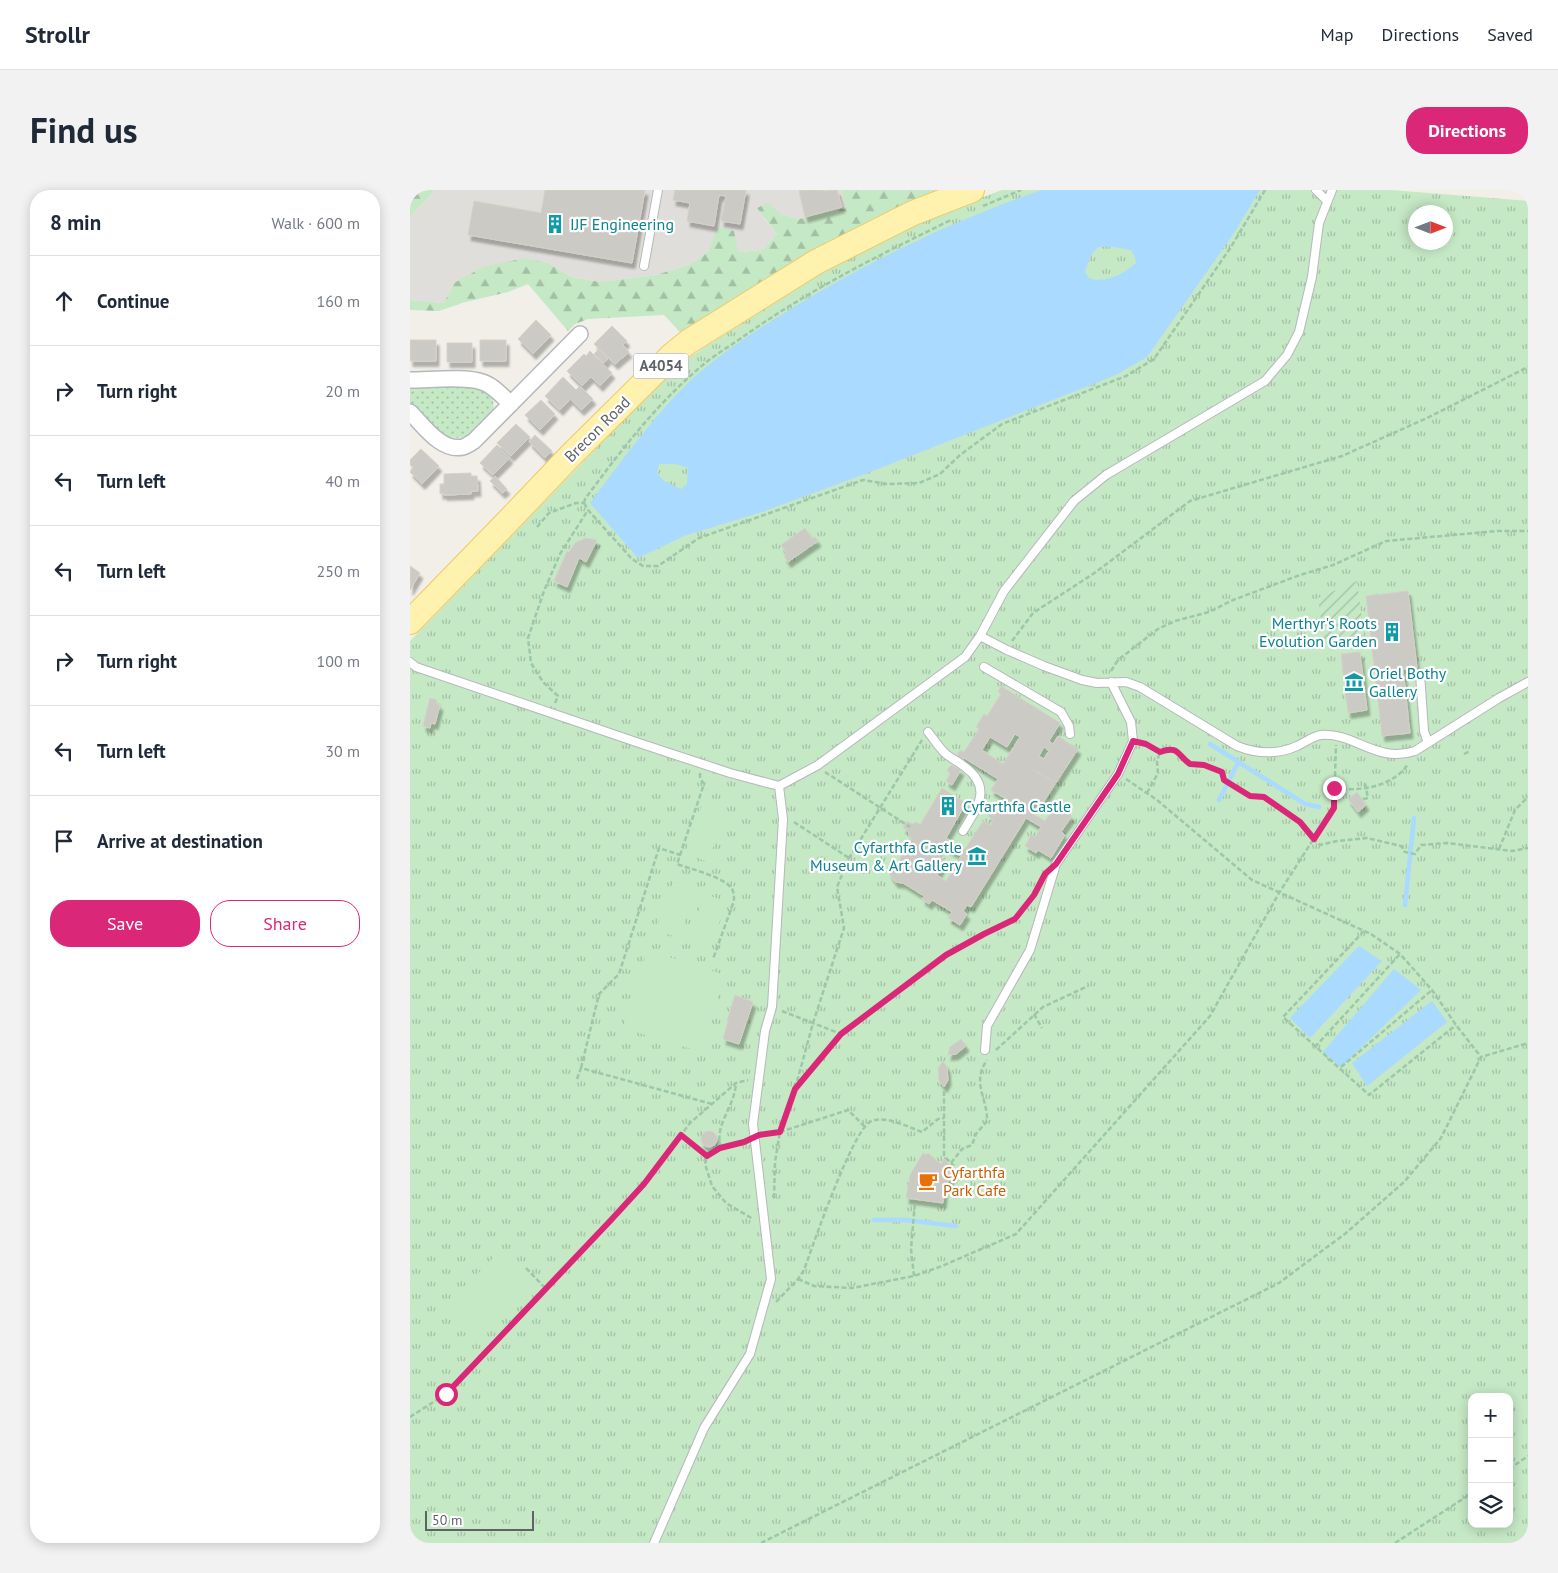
<!DOCTYPE html>
<html lang="en">
<head>
<meta charset="utf-8">
<style>
	body { margin:0; font-family:"PT Sans",sans-serif; background:#f2f2f3; color:#1f2937 }
	.controls { position:absolute; right:15px; bottom:15px; display:grid; overflow:hidden; border-radius:10px; box-shadow:0 2px 12px #0003 }
	.controls button { width:45px; height:45px; display:grid; place-items:center; padding:0; border:0; border-bottom:1px solid #e0e1e3; background:#fff; color:#1f2937; font:25px sans-serif }
	.compass { position:absolute; left:998px; top:15px; width:45px; height:45px; border-radius:50%; background:#fff; box-shadow:0 2px 12px #0003; rotate:90deg }
	.scale { position:absolute; left:15px; bottom:12px; width:109px; box-sizing:border-box; padding-left:5px; border:2px solid #5f6368; border-top:0; font-size:14px; line-height:18px; white-space:nowrap; color:#5f6368; -webkit-text-stroke:4px #fff; paint-order:stroke }
	.stop { position:absolute; width:15px; height:15px; margin:-11px; border:4px solid #db2777; border-radius:50%; background:#fff }
	.stop.end { background:#db2777; border-color:#fff; box-shadow:0 1px 5px #0008 }
	.list { margin:0; padding:0; list-style:none }
	h2 { display:flex; justify-content:space-between; align-items:center; height:65px; margin:0; padding:0 20px; font-size:21px }
	h2 small { font-size:16px; font-weight:400; color:#747a83 }
	.list li { display:grid; grid-template-columns:32px 1fr auto; gap:15px; align-items:center; box-sizing:border-box; height:90px; padding:0 20px; border-top:1px solid #e0e1e3 }
	.list b { display:block; font-size:19px; white-space:nowrap }
	.list em { font-size:16px; font-style:normal; color:#747a83 }
	.actions { display:flex; gap:10px; padding:15px 20px }
	.actions a { flex:1; padding:11px 0; border:1px solid #db2777; border-radius:20px; text-align:center; font-size:18px; color:#db2777 }
	.actions .main { background:#db2777; color:#fff }
	.icon { flex:none; width:28px; height:28px; fill:none; stroke:currentColor; stroke-width:2; stroke-linecap:round; stroke-linejoin:round }
	.map { position:relative; flex:none; width:1118px; height:1353px; overflow:hidden; border-radius:20px }
	header { display:flex; align-items:center; gap:30px; box-sizing:border-box; height:70px; padding:0 25px; background:#fff; border-bottom:1px solid #e0e1e3 }
	header strong { font-size:24px }
	nav { display:flex; gap:28px; margin-inline-start:auto; font-size:18px }
	.intro { display:flex; align-items:center; justify-content:space-between; box-sizing:border-box; height:120px; padding:0 30px }
	h1 { margin:0; font-size:35px }
	.button { padding:12px 22px; border-radius:20px; background:#db2777; color:#fff; font-size:18px; font-weight:700 }
	main { display:flex; gap:30px; padding:0 30px }
	aside { flex:1; background:#fff; border-radius:20px; box-shadow:0 2px 12px #0003 }
	.map>svg:first-child { display:block }
	.industrial { fill:#e0deda }
	.grass { fill:url(#grass-dots) }
	.forest { fill:url(#forest-firs) }
	.park { fill:url(#park-tufts); fill-rule:evenodd }
	.garden { fill:url(#garden-furrows) }
	.pitch { fill:#c5e8c5 }
	.water { fill:#aadaff; fill-rule:evenodd }
	.lines { fill:none; stroke-linecap:round; stroke-linejoin:round }
	.stream { stroke:#aadaff; stroke-width:4.5 }
	.building { fill:#cccac5; stroke:#d6d1c6; fill-rule:evenodd; filter:url(#shadow) }
	.service-casing { stroke:#b5b8bc; stroke-width:10 }
	.minor-casing { stroke:#b5b8bc; stroke-width:18 }
	.primary-casing { stroke:#f2c960; stroke-width:26 }
	.path { stroke:#9cc7a9; stroke-width:2.5; stroke-dasharray:5 2.5; stroke-linecap:butt }
	.service { stroke:#fff; stroke-width:8 }
	.minor { stroke:#fff; stroke-width:15 }
	.primary { stroke:#fff2af; stroke-width:24 }
	.route { stroke:#db2777; stroke-width:6 }
	.labels { text-anchor:middle; stroke-width:4.5; stroke-linejoin:round; paint-order:stroke }
	.shield { fill:#fff; stroke:#8f9295; stroke-width:1 }
	.shield-label { font-size:15px; font-weight:bold; fill:#5f6368 }
	.culture-label { font-size:16px; fill:#0d838f; stroke:#fff; text-anchor:start }
	.street-label { font-size:16px; fill:#5f6368; stroke:#fff }
	.food-label { font-size:16px; fill:#c56008; stroke:#fff; text-anchor:start }
</style>
</head>
<body>
<header>
<strong>Strollr</strong>
<nav><a>Map</a><a>Directions</a><a>Saved</a></nav>
</header>
<div class="intro"><h1>Find us</h1><a class="button">Directions</a></div>
<main>
<aside>
<h2>8 min<small>Walk · 600 m</small></h2>
<ul class="list">
<li><svg class="icon" aria-label="ahead" viewBox="0 0 24 24"><path d="M12 20V5M6 11l6-6 6 6"/></svg><div><b>Continue</b></div><em>160 m</em></li>
<li><svg class="icon" aria-label="right" viewBox="0 0 24 24"><path d="M7 20v-9h11M14 6l5 5-5 5"/></svg><div><b>Turn right</b></div><em>20 m</em></li>
<li><svg class="icon" aria-label="left" viewBox="0 0 24 24"><path d="M17 20v-9H6M10 6l-5 5 5 5"/></svg><div><b>Turn left</b></div><em>40 m</em></li>
<li><svg class="icon" aria-label="left" viewBox="0 0 24 24"><path d="M17 20v-9H6M10 6l-5 5 5 5"/></svg><div><b>Turn left</b></div><em>250 m</em></li>
<li><svg class="icon" aria-label="right" viewBox="0 0 24 24"><path d="M7 20v-9h11M14 6l5 5-5 5"/></svg><div><b>Turn right</b></div><em>100 m</em></li>
<li><svg class="icon" aria-label="left" viewBox="0 0 24 24"><path d="M17 20v-9H6M10 6l-5 5 5 5"/></svg><div><b>Turn left</b></div><em>30 m</em></li>
<li><svg class="icon" aria-label="arrive" viewBox="0 0 24 24"><path d="M6 21V4h12l-3 4 3 4H6"/></svg><div><b>Arrive at destination</b></div></li>
</ul>
<div class="actions"><a class="main">Save</a><a>Share</a></div>
</aside>
<div class="map">
<svg width="1118" height="1353" viewBox="0 0 1118 1353">
	<defs>
		<pattern id="grass-dots" width="8" height="8" patternUnits="userSpaceOnUse" patternTransform="scale(1.25)"><rect width="8" height="8" fill="#c5e8c5"/><path d="M2 2h.1M6 6h.1" fill="none" stroke="#a3c0a4" stroke-width="1.8" stroke-linecap="round"/></pattern>
		<pattern id="forest-firs" width="22" height="20" patternUnits="userSpaceOnUse" patternTransform="scale(1.25)"><rect width="22" height="20" fill="#c5e8c5"/><path d="M5 1l3.5 6h-7zM16 11l3.5 6h-7z" fill="#a3c0a4"/></pattern>
		<pattern id="park-tufts" width="24" height="20" patternUnits="userSpaceOnUse" patternTransform="scale(1.25)"><rect width="24" height="20" fill="#c5e8c5"/><path d="M3 7l-1-3M5 7V3M7 7l1-3M15 17l-1-3M17 17v-4M19 17l1-3" fill="none" stroke="#a3c0a4"/></pattern>
		<pattern id="garden-furrows" width="10" height="10" patternUnits="userSpaceOnUse" patternTransform="scale(1.25)"><rect width="10" height="10" fill="#c5e8c5"/><path d="M-1 1l2-2M0 10L10 0M9 11l2-2" fill="none" stroke="#a3c0a4"/></pattern>
		<filter id="shadow"><feDropShadow dx="3" dy="5.5" stdDeviation="1" flood-color="#0004"/></filter>
	</defs>
	<rect width="100%" height="100%" fill="#f1efe8"/>
	<path class="industrial" d="M25,0H431L436,18L389,29L370,24L354,28L367,44L353,60L328,62L308,37L299,61L281,74L246,85L190,92L162,87L140,74L44,93L34,113L0,110V27Z"/>
	<path class="grass" d="M62,195C109,207 69,254 39,247C26,244 10,224 0,214V197Z"/>
	<path class="forest" d="M0,0H25L0,27Z
		M431,0H532L271,143L254,125L178,129L165,134L158,141L118,94L98,102L52,113L29,121L0,120V110L34,113L44,93L73,77L115,68L140,74L162,87L190,92L246,85L281,74L299,61L307,37L324,41L328,62L353,60L367,44L347,18L358,13L370,24L389,29L436,18Z"/>
	<path class="park" d="M592,0H981L1118,11V1353H0V451L261,181L293,158L423,76L478,47L539,20ZM1006,22H1036V52H1006ZM1062,1207H1099V1334H1062Z"/>
	<path class="garden" d="M947,391L954,445L914,450L908,408Z"/>
	<path class="pitch" d="M292,615L315,623L298,672L275,663Z
		M263,692L286,700L269,748L246,740Z
		M295,704L317,712L299,760L277,752Z
		M237,760L315,785L291,862L213,838Z
		M88,1063L120,1094L68,1147L36,1116Z"/>
	<path class="water" d="M632,0H850L824,43L737,167L706,185L455,284L352,322L274,346L228,368L180,313C211,272 241,229 278,193C307,166 342,143 376,122C456,72 543,31 632,0ZM688,57H704L721,60L725,67L726,73C714,84 694,94 679,88L675,82L680,67ZM249,274H265L278,278L277,294L271,299L254,291L247,283Z
		M949,756L972,771L900,848L880,828Z
		M984,779L1011,800L931,877L913,862Z
		M1022,811L1037,832L957,896L942,873Z"/>
	<g class="lines">
		<path class="stream" d="M800,554L895,614L909,617
			M809,610L828,573
			M995,715L1004,628
			M464,1030H496L546,1036"/>
	</g>
	<path class="building" d="M135,0H235L222,73L58,45L64,11L131,23Z
		M265,0H336L330,34L311,31L316,6L309,5L304,36L277,31L280,13L263,10Z
		M394,0H413V1L427,0L432,17L395,27L389,1Z
		M126,130L141,145L123,164L108,149Z
		M202,136L217,151L213,155L219,162L205,174L184,154Z
		M0,150H26V171H0Z
		M70,150H96V171H70Z
		M37,153H62V172H37Z
		M189,159L198,169L194,173L184,164Z
		M180,161L202,183L190,196L181,187L172,196L157,181L174,164L176,166Z
		M153,187L166,200L170,196L183,209L171,220L160,209L150,220L135,206Z
		M131,210L145,224L130,240L115,225Z
		M106,234L120,247L101,266L87,253Z
		M125,245L142,261L135,268L119,252Z
		M87,255L100,268L83,285L70,273Z
		M11,259L29,276L12,294L0,282L3,277L0,275V270Z
		M61,283V286H67L68,301H61V304L34,305V303L30,304V294H34V284Z
		M85,286L97,299L92,303L80,291Z
		M395,338L402,349L405,347L408,351L378,372L374,366L377,364L371,355Z
		M176,348L187,350L176,372L169,368L157,397L144,391L157,361L159,362L165,353Z
		M0,376L10,383L0,400Z
		M998,401L1007,478L993,479L1000,543L972,546L956,406Z
		M950,462L957,520L938,523L931,464Z
		M591,496L650,533L639,551L643,554L648,546L668,559L646,593L626,581V582L645,594L633,613L625,608L619,617L622,619L620,622L635,631L645,615L662,626L651,642L655,645L641,668L628,660L626,663L615,656L621,645L625,647L631,637L616,628L561,717L557,715L553,721L557,724L550,735L538,728L542,722L522,710L519,714L512,709L514,706L493,693L485,692L480,685L479,681L484,673L488,672L502,648L499,646L498,640L493,638L497,631L502,634L507,632L510,635L532,598L556,613L536,648L555,659L573,631L580,635L583,630L578,626L584,616L589,620L596,609L581,600L588,589L554,568L553,570L547,566L550,560L554,562L569,539L566,537L574,524L577,526L591,504L588,502ZM605,544L610,547L593,574L572,560L580,547L597,557ZM634,557L639,561L634,569L629,566ZM531,655L551,666L536,691L527,685L536,670L526,664Z
		M20,508L27,510L26,514L30,515L25,534L21,533L20,538L13,536Z
		M541,575L551,580L542,595L536,591L540,584L537,580Z
		M947,602L956,615L948,622L938,609Z
		M325,805L343,812L329,854L313,849L318,831H317Z
		M551,849L556,856L546,864L538,865L540,857Z
		M533,871L537,877L538,890L534,897L529,891L528,878Z
		M291 949a8 8 0 1 1 16 0a8 8 0 1 1-16 0Z
		M513,963L516,965L518,963L531,974L534,969L546,981L535,996L533,1013L496,1008L500,985Z"/>
	<g class="lines">
		<g class="service-casing">
			<path id="service" d="M906,0L917,11
				M234,76L248,0
				M570,446L597,460L634,476L672,490L687,493L716,492L730,497L827,556C847,564 867,565 887,556C894,553 903,546 911,545C944,542 967,574 1005,561L1089,508L1118,492
				M0,472L6,477L232,554L320,583L369,596L408,575L555,467L570,446L594,401L664,311L696,285L855,191L877,165L889,142L902,87L909,33L922,0
				M574,477L651,522L659,536L660,544
				M1010,484L1014,541L1018,553
				M518,542C524,549 529,558 536,564C542,569 549,572 555,577C583,598 567,618 553,641
				M575,860L577,836L620,760L646,674L708,584L723,551L721,532L701,492
				M244,1353L294,1238L340,1164L361,1089L343,934L355,841L362,817L373,629L369,596"/>
		</g>
		<g class="minor-casing">
			<path id="minor" d="M0,190C19,190 56,186 72,192C83,195 92,206 101,214
				M0,222C13,235 31,262 53,257C56,256 61,253 64,251L170,144"/>
		</g>
		<g class="primary-casing">
			<path id="primary" d="M0,432L100,329L161,265L262,165L278,152L406,72L503,23L562,0"/>
		</g>
		<path class="path" d="M573,16L611,0
			M174,313L178,320L222,369L233,376H248L289,348L453,290L477,294L509,293L530,284L550,265L592,234L716,186L744,169L821,57L855,0
			M174,313L175,309C209,263 244,217 287,180C300,168 315,159 330,149C397,101 467,66 541,30
			M127,337L139,323L166,313H174
			M602,451L623,423L686,382L780,311L932,266L1017,228L1118,177
			M701,481L708,470L748,439L765,431L799,422L823,410L890,385L923,375L976,351L1087,341H1118
			M145,513L148,506L133,492L121,473L118,448L134,401L150,364L178,320
			M733,553L750,561
			M1054,564L1060,561
			M415,582L500,637
			M290,583V588L294,594L267,674C280,679 315,687 322,699C324,703 324,706 324,711L303,769
			M716,589L747,610L842,690L961,744L990,764L1022,800L1046,835L1071,867
			M924,598C949,602 983,597 998,574
			M737,603L748,583L747,572L750,561C774,554 765,569 780,574C784,575 789,574 792,575C799,576 805,580 812,582L814,590L840,606L854,607L890,632L903,649L910,655L927,651L957,648L991,656L995,662L1005,664L1011,655L1037,653L1102,661L1118,658
			M953,609L958,608L955,593
			M384,632L439,668
			M1089,659L1105,620L1118,607
			M954,741L873,827L959,905L1046,835
			M372,821L431,844
			M624,824L632,838
			M905,857L990,764
			M586,860L633,817L678,796
			M931,877L1022,800
			M171,878L189,804L209,784L249,658L270,665
			M167,889L171,878L302,914
			M386,898L431,844L536,765L575,744L605,729L625,703
			M534,901V966L544,976
			M355,944L370,942L438,920L455,937
			M271,945L297,966
			M336,951L310,958L297,966L295,974L302,996L316,1013L343,1029
			M310,958C309,950 309,942 312,934C317,920 325,909 326,893
			M541,973L552,959L562,955L566,944L577,931C578,909 561,893 577,870
			M364,1008L365,972L370,942L385,899L403,833L434,738L427,697L439,668L512,550
			M116,1078L136,1099
			M504,1086L501,1059L505,1012
			M388,1089L404,1096L442,1098L504,1086L532,1076L606,1044L800,826L869,703L924,617L926,555
			M366,1112L388,1089L394,1080C403,1055 442,942 460,932C474,924 498,937 512,942L528,929L534,928
			M0,1227L36,1204L136,1099L234,994L280,933L326,893L338,890
			M1099,1279L1118,1266
			M351,1353L869,1093L936,1043L994,992L1031,948L1071,867L1118,853
			M985,1353L1062,1303"/>
		<use href="#service" class="service"/>
		<use href="#minor" class="minor"/>
		<use href="#primary" class="primary"/>
	</g>
	<g class="lines">
		<path class="route" d="M36,1204L201,1030L234,994L271,945L297,966L310,958L334,952L349,945L370,942L385,899L431,844L536,765L574,744L605,729L624,705L635,684L646,674L708,584L723,551L736,554L750,562C769,555 767,565 780,574L794,575L812,582L814,590L840,606L854,607L890,632L904,649L924,618V598"/>
	</g>
	<defs>
		<g id="building-bare" transform="scale(1.5)"><path d="M-4-6H4V6H1V3H-1V6H-4ZM-2.5-4.3h1.7v1.8h-1.7ZM.8-4.3h1.7v1.8H.8ZM-2.5-1h1.7V.8h-1.7ZM.8-1h1.7V.8H.8Z" fill="#0f9aa8" stroke="#fff" stroke-width="2.5" paint-order="stroke"/></g>
		<g id="museum-bare" transform="scale(1.5)"><path d="M0-6L6-3V-2H-6V-3ZM-5-1h2V3h-2ZM-1-1h2V3h-2ZM3-1h2V3H3ZM-6 4H6V6H-6Z" fill="#0f9aa8" stroke="#fff" stroke-width="2.5" paint-order="stroke"/></g>
		<g id="cafe-bare" transform="scale(1.5)"><path d="M-5.5-4.5H6V0H3Q3 3.5 0 3.5H-2.5Q-5.5 3.5-5.5 0ZM3-3.2v2h1.7v-2ZM-6 4.5H4V6H-6Z" fill="#e8710a" stroke="#fff" stroke-width="2.5" paint-order="stroke"/></g>
	</defs>
	<g fill-rule="evenodd">
		<use href="#building-bare" x="145" y="34"/>
		<use href="#building-bare" x="982" y="442"/>
		<use href="#museum-bare" x="944" y="492"/>
		<use href="#building-bare" x="538" y="616"/>
		<use href="#museum-bare" x="567" y="666"/>
		<use href="#cafe-bare" x="518" y="991"/>
	</g>
	<g class="labels">
		<rect class="shield" x="223.5" y="163.5" width="55" height="25" rx="4"/>
		<g class="shield-label">
			<text x="251" y="181">A4054</text>
		</g>
		<g class="culture-label">
			<text x="160" y="40">IJF Engineering</text>
			<text x="967" y="439" text-anchor="end">Merthyr's Roots<tspan x="967" dy="18">Evolution Garden</tspan></text>
			<text x="959" y="489">Oriel Bothy<tspan x="959" dy="18">Gallery</tspan></text>
			<text x="553" y="622">Cyfarthfa Castle</text>
			<text x="552" y="663" text-anchor="end">Cyfarthfa Castle<tspan x="552" dy="18">Museum &amp; Art Gallery</tspan></text>
		</g>
		<g class="street-label">
			<text transform="translate(187 239) rotate(-45)" y="6">Brecon Road</text>
		</g>
		<g class="food-label">
			<text x="533" y="988">Cyfarthfa<tspan x="533" dy="18">Park Cafe</tspan></text>
		</g>
	</g>
</svg>
<div class="controls">
<button>+</button>
<button>−</button>
<button><svg class="icon" aria-label="layers" viewBox="0 0 24 24"><path d="M12 4l9 5-9 5-9-5zM3 14l9 5 9-5"/></svg></button>
</div>
<svg class="compass" viewBox="-18 -18 36 36"><path d="M0-13l5 13h-10z" fill="#e53935"/><path d="M0 13l5-13h-10z" fill="#747a83"/></svg>
<div class="scale">50 m</div>
<div class="stop" style="left:36px;top:1204px"></div>
<div class="stop end" style="left:924px;top:598px"></div>
</div>
</main>
</body>
</html>
